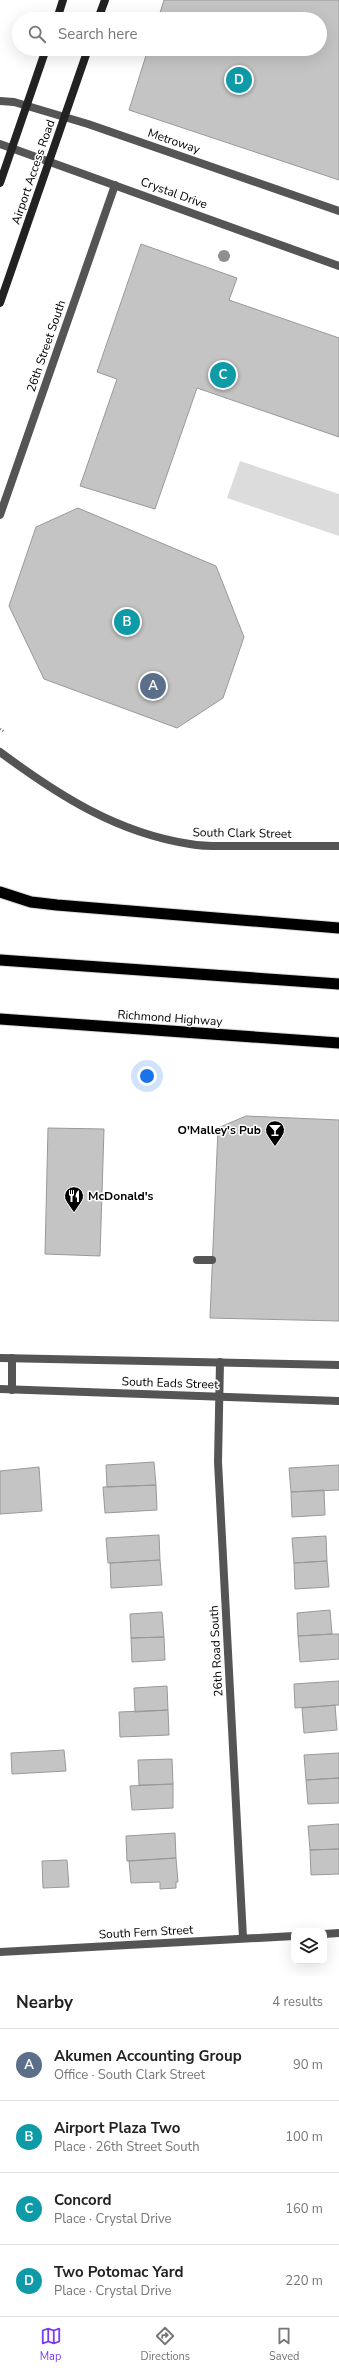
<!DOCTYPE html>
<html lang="en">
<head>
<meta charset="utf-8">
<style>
	body { margin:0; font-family:"Nunito Sans",sans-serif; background:#f6f6f6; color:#222 }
	.controls { position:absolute; right:12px; bottom:12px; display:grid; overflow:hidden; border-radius:8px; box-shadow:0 4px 16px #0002 }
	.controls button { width:36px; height:36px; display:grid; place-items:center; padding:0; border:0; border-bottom:1px solid #e0e0e0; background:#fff; color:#222; font:20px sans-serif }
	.you { position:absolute; left:147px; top:1076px; width:14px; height:14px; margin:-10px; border:3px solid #fff; border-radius:50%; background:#1a73e8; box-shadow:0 0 0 6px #1a73e833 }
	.badge { display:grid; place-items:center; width:26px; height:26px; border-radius:50%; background:#7c3aed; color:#fff; font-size:13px; font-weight:700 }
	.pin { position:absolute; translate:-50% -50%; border:2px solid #fff; box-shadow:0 1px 4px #0006 }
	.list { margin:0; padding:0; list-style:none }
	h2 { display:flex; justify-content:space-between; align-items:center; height:52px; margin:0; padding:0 16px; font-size:17px }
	h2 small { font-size:13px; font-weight:400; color:#767676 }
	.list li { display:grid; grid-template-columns:26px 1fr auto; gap:12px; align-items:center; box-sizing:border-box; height:72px; padding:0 16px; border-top:1px solid #e0e0e0 }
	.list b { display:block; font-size:15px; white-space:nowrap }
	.list p { margin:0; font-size:13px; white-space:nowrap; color:#767676 }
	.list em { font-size:13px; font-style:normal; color:#767676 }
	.icon { flex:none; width:22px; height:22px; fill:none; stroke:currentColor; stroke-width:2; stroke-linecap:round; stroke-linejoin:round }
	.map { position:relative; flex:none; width:339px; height:1976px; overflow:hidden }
	.search { position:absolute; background:#fff; box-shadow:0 4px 16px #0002; left:12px; right:12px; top:12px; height:44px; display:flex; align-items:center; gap:10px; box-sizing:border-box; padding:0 14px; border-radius:22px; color:#767676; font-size:15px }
	.sheet { height:340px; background:#fff }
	nav { display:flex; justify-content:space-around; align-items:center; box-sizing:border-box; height:56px; border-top:1px solid #e0e0e0; background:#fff; font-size:11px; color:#767676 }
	nav a { display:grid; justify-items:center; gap:2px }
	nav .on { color:#7c3aed }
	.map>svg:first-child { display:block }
	.green { fill:#dcdcdc }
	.building { fill:#c4c4c4; stroke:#999 }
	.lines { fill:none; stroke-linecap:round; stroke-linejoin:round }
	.trunk-casing { stroke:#dbdbdb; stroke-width:13 }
	.path { stroke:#777; stroke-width:2.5; stroke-dasharray:1 2; stroke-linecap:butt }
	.service { stroke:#555; stroke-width:8 }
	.minor { stroke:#555; stroke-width:8 }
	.tertiary { stroke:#555; stroke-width:8 }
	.secondary { stroke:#222; stroke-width:8 }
	.trunk { stroke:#000; stroke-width:11 }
	.secondary-bridge { stroke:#222; stroke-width:8 }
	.tree { fill:#8f8f8f }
	.labels { text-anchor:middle; stroke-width:3; stroke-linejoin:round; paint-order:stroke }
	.street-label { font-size:12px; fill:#000; stroke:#fff }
	.poi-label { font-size:12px; font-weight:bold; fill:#000; stroke:#fff; text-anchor:end }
</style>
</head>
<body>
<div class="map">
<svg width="339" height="1976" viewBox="0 0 339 1976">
	<rect width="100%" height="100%" fill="#fff"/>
	<path class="green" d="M240,461L339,494V536L227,498Z"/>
	<path class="building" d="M164,0H339V180L129,110L148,49H320V19H158Z
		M141,244L237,278L229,300L339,338V437L197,388L155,509L80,486L117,379L97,372Z
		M78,508L216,566L244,637L223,698L177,728L44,679L9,606L36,527Z
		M246,1116L339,1120V1321L210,1318L218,1128Z
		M48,1128L104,1129L100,1256L45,1254Z
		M154,1462L156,1485L107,1487L106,1465Z
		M339,1465V1490L291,1492L289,1468Z
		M39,1467L42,1511L0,1514V1471Z
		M156,1485L157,1510L105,1513L103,1487Z
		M324,1490L325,1515L292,1517L291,1492Z
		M159,1535L160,1560L108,1563L106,1538Z
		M326,1536L327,1561L294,1563L292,1538Z
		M160,1560L162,1585L111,1588L110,1563Z
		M327,1561L329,1587L295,1589L294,1563Z
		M330,1610L332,1634L298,1636L297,1613Z
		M162,1612L164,1637L131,1638L130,1614Z
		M332,1634H339V1659L300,1662L298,1636Z
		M164,1637L165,1660L132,1662L131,1638Z
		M339,1681V1705L295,1708L294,1684Z
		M167,1686L168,1710L135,1712L134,1688Z
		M335,1705L337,1730L304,1733L302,1708Z
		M168,1710L169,1735L120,1737L119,1712Z
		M64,1750L66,1771L12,1774L11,1753Z
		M339,1753V1778L306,1780L304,1755Z
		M172,1759L173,1784L139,1785L138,1760Z
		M339,1778V1803L308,1804L306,1780Z
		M173,1784V1808L132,1810L130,1786Z
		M339,1824V1849L310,1850L308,1826Z
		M175,1833L176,1858L127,1861L126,1836Z
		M339,1849V1874L311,1875L310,1850Z
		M176,1858L178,1882H176V1888L160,1889V1882L131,1883L129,1861Z
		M67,1860L69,1887L43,1888L42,1861Z"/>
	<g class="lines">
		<g class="trunk-casing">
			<path id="trunk" d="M0,892L31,902L57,905L339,928
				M0,960L339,984
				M0,1019L339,1043"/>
		</g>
		<path class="path" d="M0,729L5,732"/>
		<path class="service" d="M0,101L14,102L88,124L339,211
			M197,1260H212
			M12,1358V1390"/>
		<path class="minor" d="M0,515L115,185
			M220,1362L218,1462L243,1938
			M324,1934L339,1933
			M0,1952L294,1936"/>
		<path class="tertiary" d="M0,144L339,266
			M0,752C58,795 117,833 190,844C206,847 222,846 238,846C272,846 305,846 339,846
			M0,1358L339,1365
			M0,1389L339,1401"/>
		<path class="secondary" d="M57,19L63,0
			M98,19L105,0"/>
		<use href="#trunk" class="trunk"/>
		<path class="secondary-bridge" d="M0,183L46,49
			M0,303L88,49"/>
	</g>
	<circle class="tree" cx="224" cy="256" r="6"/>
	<defs>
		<g id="bar-pin" transform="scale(1)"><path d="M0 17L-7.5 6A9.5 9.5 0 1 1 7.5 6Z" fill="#000" stroke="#fff"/><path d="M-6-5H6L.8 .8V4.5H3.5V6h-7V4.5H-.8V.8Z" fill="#fff"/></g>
		<g id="restaurant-pin" transform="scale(1)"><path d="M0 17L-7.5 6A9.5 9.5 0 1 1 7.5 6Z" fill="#000" stroke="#fff"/><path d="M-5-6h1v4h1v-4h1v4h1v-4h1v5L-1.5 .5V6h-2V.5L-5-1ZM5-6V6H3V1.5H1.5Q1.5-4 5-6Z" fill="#fff"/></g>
	</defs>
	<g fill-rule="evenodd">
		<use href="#bar-pin" x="275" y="1130"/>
		<use href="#restaurant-pin" x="74" y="1196"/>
	</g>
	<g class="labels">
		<g class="street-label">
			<text transform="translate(174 141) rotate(19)" y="4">Metroway</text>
			<text transform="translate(33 172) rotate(-71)" y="4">Airport Access Road</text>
			<text transform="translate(174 193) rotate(20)" y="4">Crystal Drive</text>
			<text transform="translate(46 346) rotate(-71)" y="4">26th Street South</text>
			<text transform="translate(242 833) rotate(1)" y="4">South Clark Street</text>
			<text transform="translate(170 1018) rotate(4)" y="4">Richmond Highway</text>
			<text transform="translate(170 1383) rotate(2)" y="4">South Eads Street</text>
			<text transform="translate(216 1651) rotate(-93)" y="4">26th Road South</text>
			<text transform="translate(146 1932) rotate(-3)" y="4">South Fern Street</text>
		</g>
		<g class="poi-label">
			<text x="261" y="1134">O'Malley's Pub</text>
			<text x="88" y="1200" text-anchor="start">McDonald's</text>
		</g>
	</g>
</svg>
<div class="controls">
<button><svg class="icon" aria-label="layers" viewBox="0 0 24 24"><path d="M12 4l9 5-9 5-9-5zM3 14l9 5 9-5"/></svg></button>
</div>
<div class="you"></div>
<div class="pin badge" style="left:153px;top:686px;background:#5c6f8a">A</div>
<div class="pin badge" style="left:127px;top:622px;background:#0f9aa8">B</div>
<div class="pin badge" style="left:223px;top:375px;background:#0f9aa8">C</div>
<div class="pin badge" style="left:239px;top:80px;background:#0f9aa8">D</div>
<div class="search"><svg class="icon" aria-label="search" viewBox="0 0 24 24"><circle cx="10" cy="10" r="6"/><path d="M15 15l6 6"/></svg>Search here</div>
</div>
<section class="sheet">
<h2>Nearby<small>4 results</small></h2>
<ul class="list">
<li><span class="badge" style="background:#5c6f8a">A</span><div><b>Akumen Accounting Group</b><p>Office · South Clark Street</p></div><em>90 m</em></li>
<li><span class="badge" style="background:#0f9aa8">B</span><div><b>Airport Plaza Two</b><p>Place · 26th Street South</p></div><em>100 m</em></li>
<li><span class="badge" style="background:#0f9aa8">C</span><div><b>Concord</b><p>Place · Crystal Drive</p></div><em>160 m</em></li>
<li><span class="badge" style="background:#0f9aa8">D</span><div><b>Two Potomac Yard</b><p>Place · Crystal Drive</p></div><em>220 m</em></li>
</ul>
</section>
<nav>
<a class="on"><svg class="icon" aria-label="map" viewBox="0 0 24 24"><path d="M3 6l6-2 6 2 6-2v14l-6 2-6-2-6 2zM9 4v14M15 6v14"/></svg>Map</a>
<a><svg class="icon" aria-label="directions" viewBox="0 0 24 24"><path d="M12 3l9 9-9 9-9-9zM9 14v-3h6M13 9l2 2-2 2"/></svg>Directions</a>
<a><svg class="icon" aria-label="saved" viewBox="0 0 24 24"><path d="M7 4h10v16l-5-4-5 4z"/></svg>Saved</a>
</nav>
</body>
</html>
